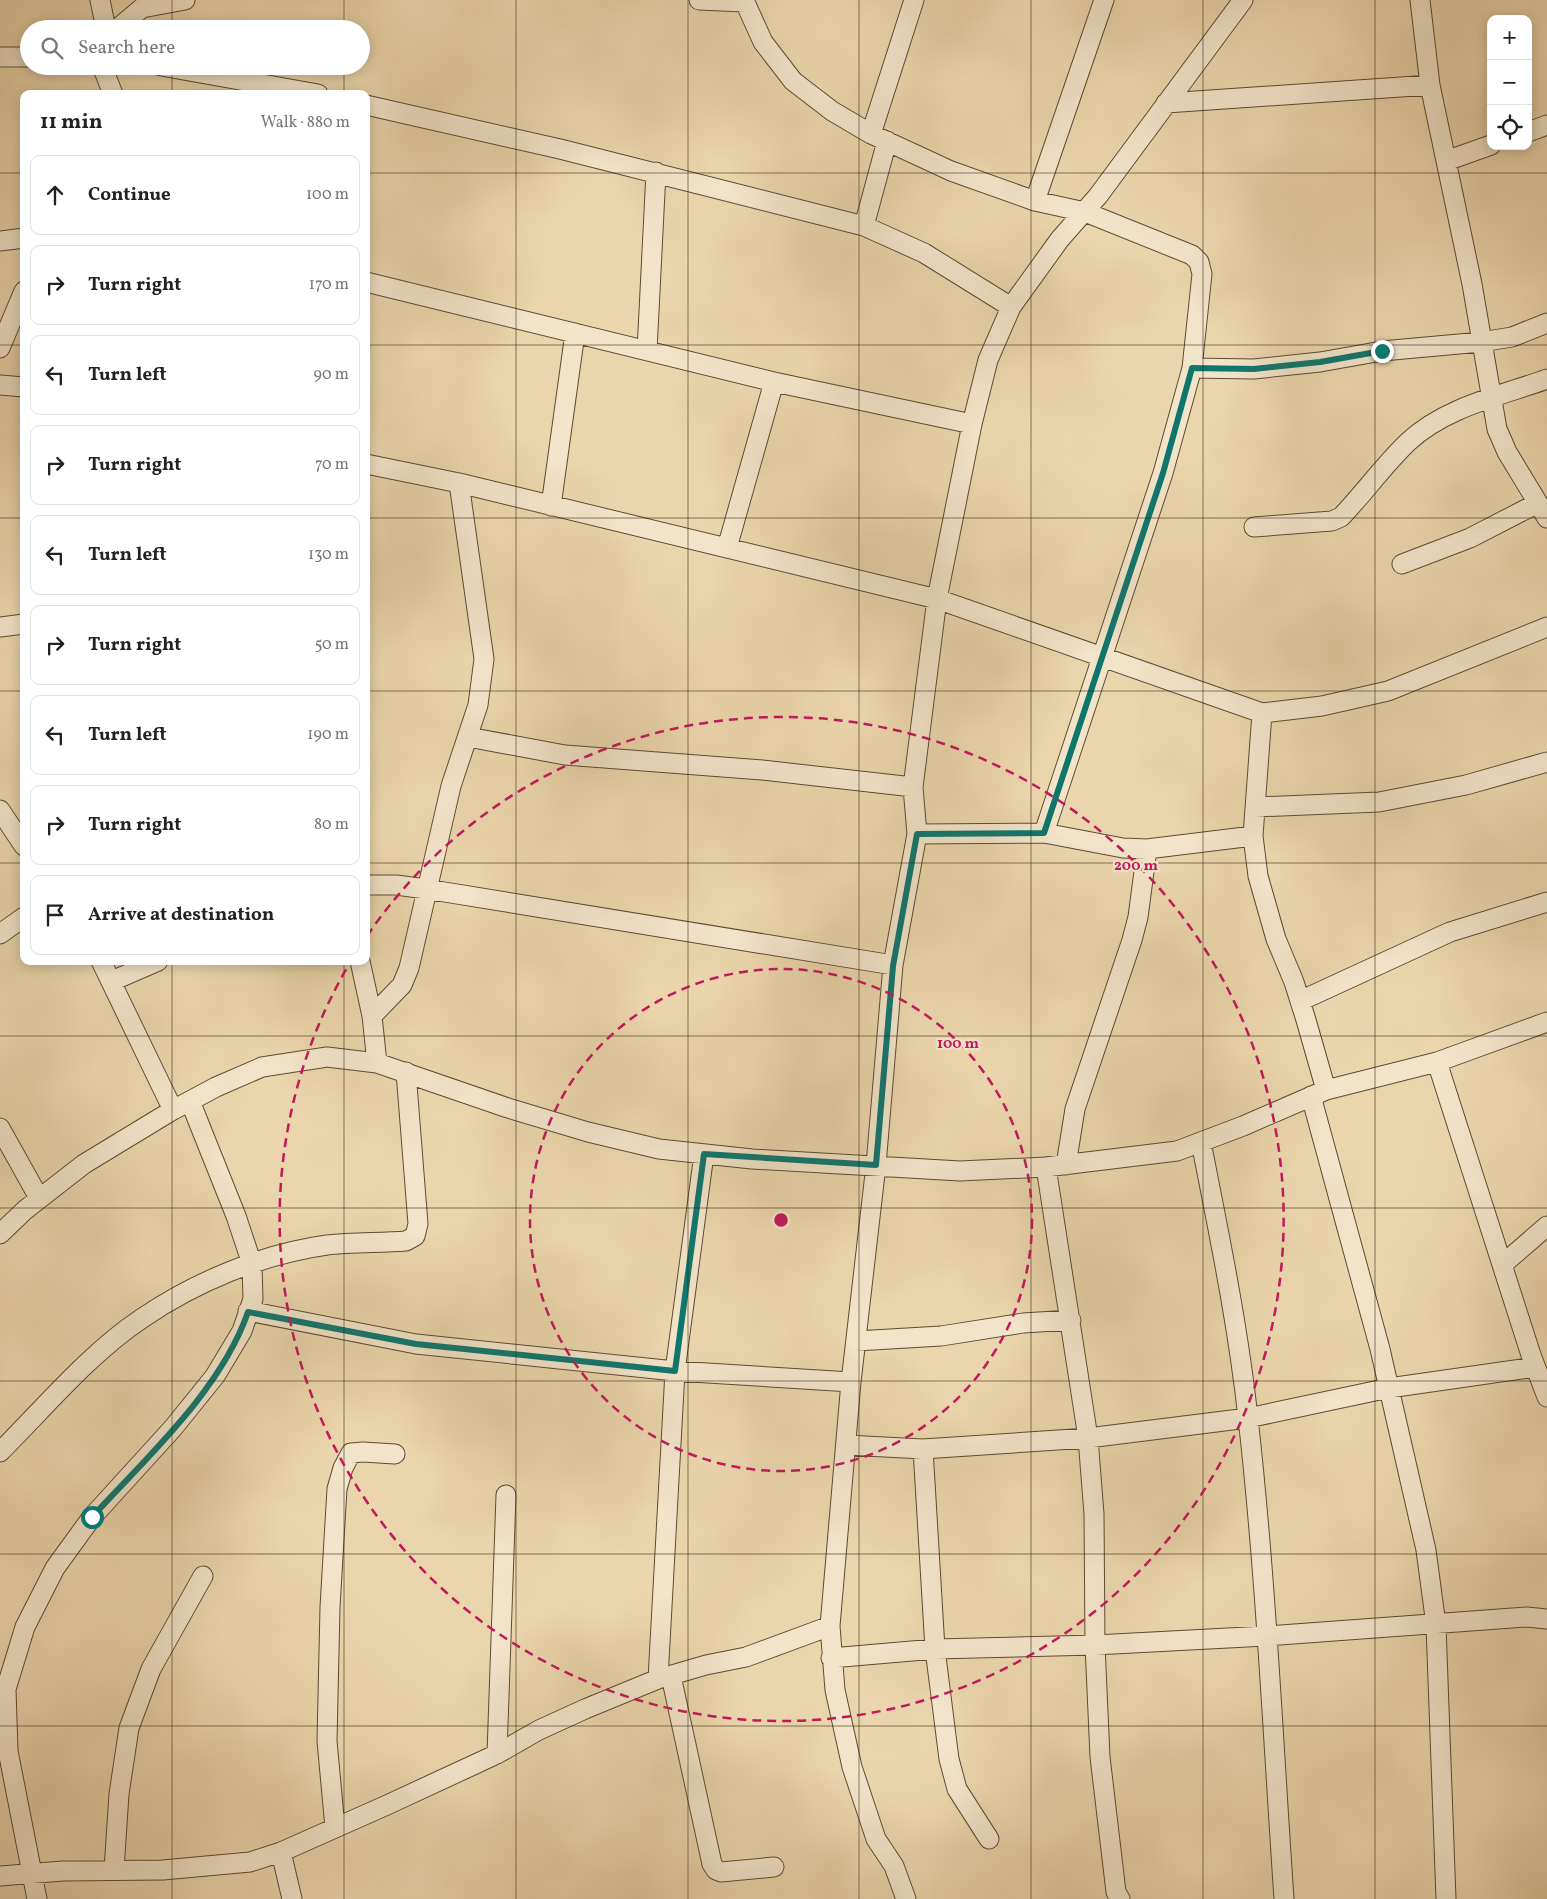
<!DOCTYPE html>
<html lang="en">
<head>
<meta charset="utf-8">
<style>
	body { margin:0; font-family:Vollkorn,serif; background:#f6f6f6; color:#222 }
	.controls { position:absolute; right:15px; top:15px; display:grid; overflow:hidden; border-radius:10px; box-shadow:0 2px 12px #0003 }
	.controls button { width:45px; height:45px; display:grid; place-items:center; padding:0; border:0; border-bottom:1px solid #e0e0e0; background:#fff; color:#222; font:25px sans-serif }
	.stop { position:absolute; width:15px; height:15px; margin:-11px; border:4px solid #0f766e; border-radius:50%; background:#fff }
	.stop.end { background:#0f766e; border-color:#fff; box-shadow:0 1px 5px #0008 }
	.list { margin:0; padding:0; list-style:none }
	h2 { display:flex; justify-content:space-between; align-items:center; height:65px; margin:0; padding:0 20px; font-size:21px }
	h2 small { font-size:16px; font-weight:400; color:#767676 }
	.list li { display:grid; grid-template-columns:32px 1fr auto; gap:15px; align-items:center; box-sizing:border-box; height:80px; margin:0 10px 10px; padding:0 10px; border:1px solid #e0e0e0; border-radius:10px }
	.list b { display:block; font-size:19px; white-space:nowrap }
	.list em { font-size:16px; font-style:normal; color:#767676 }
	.icon { flex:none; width:28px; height:28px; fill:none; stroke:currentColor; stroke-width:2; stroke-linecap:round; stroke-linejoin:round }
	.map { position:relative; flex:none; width:1547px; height:1899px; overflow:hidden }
	.search { position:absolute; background:#fff; box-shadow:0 2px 12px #0003; left:20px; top:20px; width:350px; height:55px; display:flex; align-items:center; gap:12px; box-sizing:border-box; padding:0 18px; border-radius:28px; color:#767676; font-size:19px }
	.panel { position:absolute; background:#fff; box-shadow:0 2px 12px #0003; left:20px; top:90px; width:350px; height:875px; border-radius:10px }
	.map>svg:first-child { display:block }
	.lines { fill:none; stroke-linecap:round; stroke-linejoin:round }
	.minor-casing { stroke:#5d4b30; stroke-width:21 }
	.minor { stroke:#f2e4c9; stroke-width:19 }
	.route { stroke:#0f766e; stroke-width:6 }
	.grid { fill:none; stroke:#2e1d07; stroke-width:1; stroke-opacity:0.55 }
	.ring { fill:none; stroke:#c2185b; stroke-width:2.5; stroke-dasharray:9 6 }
	.centre { fill:#c2185b; stroke:#f2e4c9; stroke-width:2.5 }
	.ring-label { font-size:15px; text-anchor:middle; font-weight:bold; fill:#c2185b; stroke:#f2e4c9; stroke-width:4.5; stroke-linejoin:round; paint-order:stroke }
</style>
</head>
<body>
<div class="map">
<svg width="1547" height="1899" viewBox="0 0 1547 1899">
	<rect width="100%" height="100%" fill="#ebd5ac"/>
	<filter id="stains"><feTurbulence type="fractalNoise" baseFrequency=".004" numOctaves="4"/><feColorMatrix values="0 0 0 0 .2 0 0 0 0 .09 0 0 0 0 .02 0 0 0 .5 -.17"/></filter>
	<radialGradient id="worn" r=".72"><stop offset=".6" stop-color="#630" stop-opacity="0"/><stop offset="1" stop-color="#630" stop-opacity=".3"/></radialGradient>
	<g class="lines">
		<g class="minor-casing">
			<path id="minor" d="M100,0L106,29
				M699,0L744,2
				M744,0L763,42L793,81L832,111L871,134L951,171L1035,201L1085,212L1192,255L1199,262L1202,274L1192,368L1163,473L1044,833
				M1420,0L1430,85L1472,284L1497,429L1507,452L1547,518
				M117,29L142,8L185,0
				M0,57H29
				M102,66L113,94
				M161,66L318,94
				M1166,103L1430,85
				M366,105L560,149L864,226L924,253L1011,307
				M1528,132L1547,125
				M871,134L914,0
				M1446,161L1491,145
				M1035,201L1104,0
				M864,226L887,141
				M0,241L24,238
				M366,282L774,382L972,424
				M0,348L24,291
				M647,351L656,172
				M1192,368L1254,369L1320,362L1382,351L1481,342L1512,337L1547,323
				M0,385L24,387
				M366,464L459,483L937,599L1262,713L1322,706L1388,691L1547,627
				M551,506L575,333
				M1254,527L1332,521L1341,517C1364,493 1384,465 1408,442C1445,407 1500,396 1547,379
				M727,548L774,382
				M1402,564L1470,538L1538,503
				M0,627L24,624
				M1262,713L1253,836L1258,876L1276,939L1294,982L1306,1020L1326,1090
				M468,737L565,755L762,770L913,787
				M1255,807L1379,802L1466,785L1547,762
				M0,810L24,846
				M917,834L1044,833L1123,848L1147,849L1253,836
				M366,885H396L426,889L893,965
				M0,934L24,917
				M101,961L173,1110
				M360,961L372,1016L377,1063
				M112,981L158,961
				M1300,1001L1450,932L1547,902
				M372,1016L402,985L409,968L451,786L478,705L484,659L459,483
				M1437,1062L1531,1355L1547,1397
				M1311,1096L1380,1349L1426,1550L1436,1625L1446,1899
				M0,1128L39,1198
				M1201,1142C1219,1234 1238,1325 1248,1418C1266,1577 1273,1739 1284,1899
				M1066,1165L1075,1109L1132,940L1138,917L1147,849
				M1046,1167L1088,1438L1094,1514L1095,1645L1100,1757L1116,1892L1120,1899
				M0,1234L25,1210L84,1164L173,1110L216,1087L262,1067L327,1057L377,1063L508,1108L588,1132L659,1149L752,1159L960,1171L1046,1167L1177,1151L1243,1126L1326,1090L1437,1062L1547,1022
				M1502,1265L1547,1226
				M248,1311L416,1344L675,1371L851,1382
				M856,1341L941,1336L1023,1323L1071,1320
				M846,1445L923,1449L1088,1438L1248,1418L1389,1388L1535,1367
				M923,1449L935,1649L949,1759L957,1789L989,1839
				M0,1452C44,1408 89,1354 141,1319C195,1282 262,1254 327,1245C353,1242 380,1243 406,1241L415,1236L418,1224L406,1072
				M831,1658L935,1649L1095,1645L1266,1636L1527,1617L1547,1619
				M671,1676L712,1864L716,1870L721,1872L774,1867
				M658,1679L675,1371L704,1154
				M497,1754L506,1495
				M335,1828L327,1741L330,1607L337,1489L343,1468L351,1453L363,1452L395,1454
				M281,1852L292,1899
				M114,1870L119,1794L129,1728L151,1669L203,1576
				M0,1876L63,1871L163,1870L250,1862L281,1852L387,1805L497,1754L539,1730L585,1709L658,1679L706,1665L746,1657L830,1626
				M37,1899L8,1751L6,1689L25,1627L55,1568L92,1517L173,1428L215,1376L242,1331L253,1299L252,1264L236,1216L190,1101
				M906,1899L894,1866L876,1839L852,1767L835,1690L830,1626L851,1382L876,1165L893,965L917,834L913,787L937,599L972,424L988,360L1011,307L1060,239L1098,196L1243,0"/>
		</g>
		<use href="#minor" class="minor"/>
	</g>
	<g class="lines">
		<path class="route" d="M92,1517C148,1456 221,1390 248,1312L416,1344L675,1371L704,1154L876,1165L893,966L917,834L1044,833L1163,473L1192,368L1254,369L1320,362L1382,351"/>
	</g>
	<path class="grid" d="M172,0V29M344,0V29M516,0V1899M688,0V1899M859,0V1899M1031,0V1899M1203,0V1899M1375,0V1899M172,66V94M344,66V94M0,173H24M366,173H1547M0,345H24M366,345H1547M0,518H24M366,518H1547M0,691H24M366,691H1547M0,863H24M366,863H1547M172,961V1899M344,961V1899M0,1036H1547M0,1208H1547M0,1381H1547M0,1554H1547M0,1726H1547"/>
	<g class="ring">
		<circle cx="781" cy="1220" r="251"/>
		<path d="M367 936A502 502 0 1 1 351 961"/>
	</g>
	<circle cx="781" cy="1220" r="8" class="centre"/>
	<g class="ring-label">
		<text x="1136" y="870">200 m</text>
		<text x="958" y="1048">100 m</text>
	</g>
	<rect width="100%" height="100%" filter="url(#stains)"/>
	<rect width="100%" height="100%" fill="url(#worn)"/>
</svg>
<div class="controls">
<button>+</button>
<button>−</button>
<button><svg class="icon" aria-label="locate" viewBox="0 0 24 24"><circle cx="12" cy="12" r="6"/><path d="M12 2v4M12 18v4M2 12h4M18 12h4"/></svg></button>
</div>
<div class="stop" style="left:92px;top:1517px"></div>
<div class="stop end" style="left:1382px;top:351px"></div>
<div class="search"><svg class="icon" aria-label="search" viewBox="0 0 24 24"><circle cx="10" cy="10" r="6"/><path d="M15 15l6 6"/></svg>Search here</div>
<section class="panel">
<h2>11 min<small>Walk · 880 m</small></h2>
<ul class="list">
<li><svg class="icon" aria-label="ahead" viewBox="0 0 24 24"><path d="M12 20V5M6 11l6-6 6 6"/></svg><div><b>Continue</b></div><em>100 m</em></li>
<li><svg class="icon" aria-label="right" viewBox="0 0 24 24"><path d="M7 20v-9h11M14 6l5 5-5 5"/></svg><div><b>Turn right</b></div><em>170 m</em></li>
<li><svg class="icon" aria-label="left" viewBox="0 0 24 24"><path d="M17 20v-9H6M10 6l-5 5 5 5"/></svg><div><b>Turn left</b></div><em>90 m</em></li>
<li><svg class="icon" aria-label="right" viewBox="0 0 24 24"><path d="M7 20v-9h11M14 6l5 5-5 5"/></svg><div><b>Turn right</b></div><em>70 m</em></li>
<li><svg class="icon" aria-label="left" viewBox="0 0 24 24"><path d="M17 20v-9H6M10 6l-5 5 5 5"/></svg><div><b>Turn left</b></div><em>130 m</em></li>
<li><svg class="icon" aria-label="right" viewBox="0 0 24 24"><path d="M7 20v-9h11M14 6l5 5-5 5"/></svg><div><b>Turn right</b></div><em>50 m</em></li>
<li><svg class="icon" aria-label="left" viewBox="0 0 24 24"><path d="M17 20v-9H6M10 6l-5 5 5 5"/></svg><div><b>Turn left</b></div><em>190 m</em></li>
<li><svg class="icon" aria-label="right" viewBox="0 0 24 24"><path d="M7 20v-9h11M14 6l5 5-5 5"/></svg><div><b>Turn right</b></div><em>80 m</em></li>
<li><svg class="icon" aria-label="arrive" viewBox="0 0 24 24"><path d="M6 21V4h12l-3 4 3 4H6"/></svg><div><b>Arrive at destination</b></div></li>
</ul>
</section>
</div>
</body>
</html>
